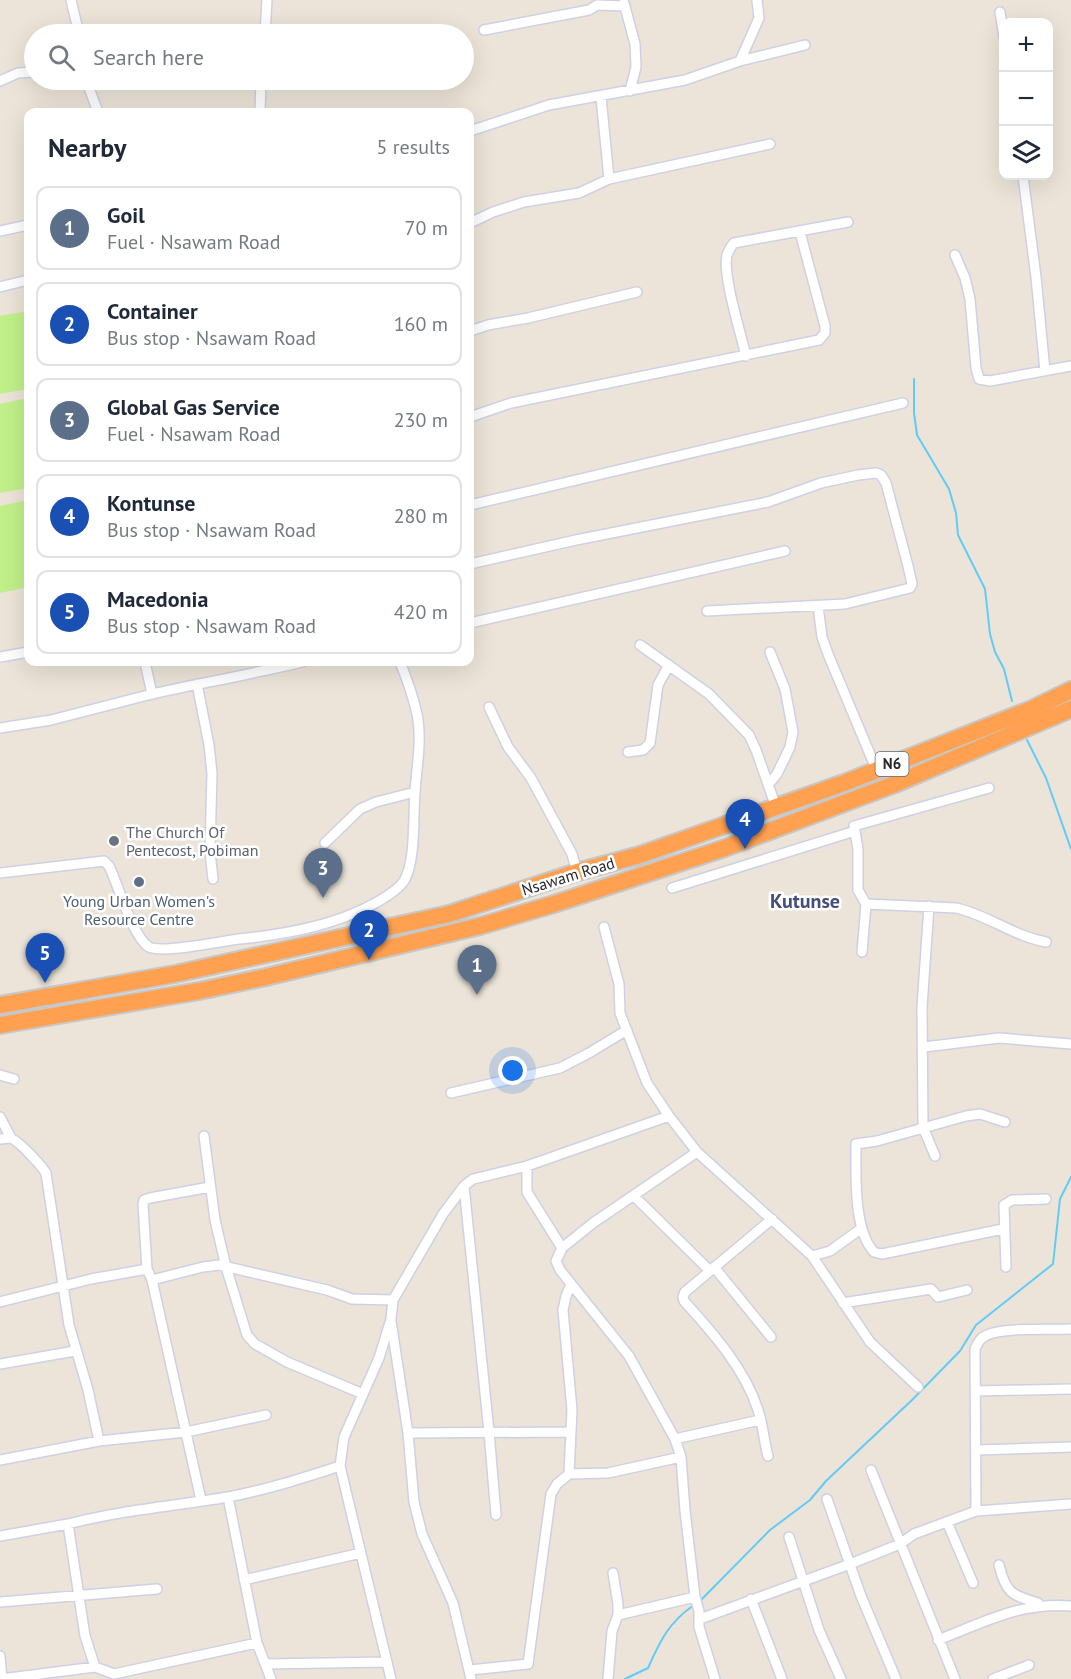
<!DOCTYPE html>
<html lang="en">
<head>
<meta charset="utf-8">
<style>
	body { margin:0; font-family:"PT Sans",sans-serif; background:#f6f6f7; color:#1f2937 }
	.controls { position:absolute; right:18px; top:18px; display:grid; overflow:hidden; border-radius:12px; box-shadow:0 6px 24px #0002 }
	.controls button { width:54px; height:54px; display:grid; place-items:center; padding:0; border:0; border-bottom:2px solid #e0e1e3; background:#fff; color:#1f2937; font:30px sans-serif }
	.you { position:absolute; left:513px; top:1071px; width:21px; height:21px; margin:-15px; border:4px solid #fff; border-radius:50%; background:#1a73e8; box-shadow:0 0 0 9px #1a73e833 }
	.badge { display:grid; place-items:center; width:39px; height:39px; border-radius:50%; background:#3251ff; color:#fff; font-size:20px; font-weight:700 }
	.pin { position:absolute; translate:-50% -50px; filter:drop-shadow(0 2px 3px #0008) }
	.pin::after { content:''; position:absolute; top:32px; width:21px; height:18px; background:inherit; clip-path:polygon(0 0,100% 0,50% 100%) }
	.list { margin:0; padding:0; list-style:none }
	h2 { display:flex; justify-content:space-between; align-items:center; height:78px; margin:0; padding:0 24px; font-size:26px }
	h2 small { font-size:20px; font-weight:400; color:#747a83 }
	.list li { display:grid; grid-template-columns:39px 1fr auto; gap:18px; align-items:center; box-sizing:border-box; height:84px; margin:0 12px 12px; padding:0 12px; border:2px solid #e0e1e3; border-radius:12px }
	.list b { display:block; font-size:22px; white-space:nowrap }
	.list p { margin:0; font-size:20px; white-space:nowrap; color:#747a83 }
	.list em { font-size:20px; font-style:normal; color:#747a83 }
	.icon { flex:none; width:33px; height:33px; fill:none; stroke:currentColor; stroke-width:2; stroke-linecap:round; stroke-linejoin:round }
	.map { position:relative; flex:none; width:1071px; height:1679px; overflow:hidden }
	.search { position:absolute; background:#fff; box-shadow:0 6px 24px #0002; left:24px; top:24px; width:450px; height:66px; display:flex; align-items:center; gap:15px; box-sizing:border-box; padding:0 21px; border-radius:33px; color:#747a83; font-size:22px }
	.panel { position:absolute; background:#fff; box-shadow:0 6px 24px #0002; left:24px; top:108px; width:450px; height:558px; border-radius:12px }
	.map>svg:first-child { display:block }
	.pitch { fill:#c1f08a }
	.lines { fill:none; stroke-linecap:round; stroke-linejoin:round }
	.stream { stroke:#61cbf7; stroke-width:2 }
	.street-casing { stroke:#cdd1e3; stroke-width:12 }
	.highway-casing { stroke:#c7c7c7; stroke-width:20 }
	.street { stroke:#fff; stroke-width:9 }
	.highway { stroke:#ffa150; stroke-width:16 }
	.worship-dot { fill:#6b7280; stroke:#fff; stroke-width:2 }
	.service-dot { fill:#5c6f8a; stroke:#fff; stroke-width:2 }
	.labels { text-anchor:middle; stroke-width:5; stroke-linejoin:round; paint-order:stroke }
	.shield { fill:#fff; stroke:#686868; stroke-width:1.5 }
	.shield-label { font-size:15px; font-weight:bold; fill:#282828 }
	.worship-label { font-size:16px; fill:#5b616d; stroke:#fff; text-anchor:start }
	.street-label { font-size:16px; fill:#282828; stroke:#fff }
	.service-label { font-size:16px; fill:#4e5e75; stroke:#fff }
	.quarter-label { font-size:20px; font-weight:bold; fill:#454d7b; stroke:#fff }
</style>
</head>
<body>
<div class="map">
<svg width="1071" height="1679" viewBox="0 0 1071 1679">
	<rect width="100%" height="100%" fill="#ece4d8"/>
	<path class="pitch" d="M28,311V389L0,394V316Z
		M28,398V488L0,493V404Z
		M28,500V587L0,593V506Z"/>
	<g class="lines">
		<path class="stream" d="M914,379V413L917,435L949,489L956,513L958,535L985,589L990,634L995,652L1004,669L1012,701
			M1027,740L1046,778L1071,849
			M699,1602L770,1530L810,1500L826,1481L912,1400L960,1351L976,1325L1053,1264L1060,1199L1071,1177
			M625,1679L648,1668C660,1641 669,1622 694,1605"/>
		<g class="street-casing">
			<path id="street" d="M71,0L79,34
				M624,3L635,44L636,67L630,91
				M1000,12L1004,37
				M484,30L589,10L597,5L625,6
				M265,34L267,0
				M740,61L805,45
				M86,80L98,112
				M0,81L18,73L34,72
				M601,97L609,179
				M260,112L261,80
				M470,131L549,105L685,80L740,61L759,18L757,0
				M1023,176L1036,277L1045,371
				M470,223L493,212L524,202L579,193L609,179L770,144
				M0,231L28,225
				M955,255L965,278L970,299L976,368L979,379L990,381L1071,366
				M0,287L28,280
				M470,331L488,325L528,318L637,292
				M746,356C741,334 722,274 727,255C729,250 731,246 734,243L848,222
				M470,417L511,403L819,340L825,333V326L800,232
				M470,505L903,403
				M470,564L576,540L768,502L821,483L858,475L876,473L881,475L886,483L908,566L912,584L910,588L845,604L707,611
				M818,606L822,637L828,654L877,771
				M470,623L785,551
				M640,645L709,694L749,735L756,750L776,807
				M0,657L28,652
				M197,684L209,745L212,773L210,852L213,879
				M152,694C202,683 252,674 302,662
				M489,707L508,747L531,778L572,854L577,872
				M0,728L51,720L152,694L145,662
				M628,752L643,750L650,743L658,685L669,665
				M768,785L777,774L790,747L793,732L785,689L770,652
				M989,788L854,826L858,849V890L866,904L956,908C988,915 1013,936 1046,942
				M325,843L360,809L376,802L415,792
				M0,873L104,861L109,866C118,884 133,938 149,947C163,954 221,941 239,939C289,934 344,924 387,896C393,892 400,887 404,881C416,862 413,814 415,791C417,766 422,738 417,714C413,696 407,679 400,662
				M672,888L855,831
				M929,906L922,1007L923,1127L935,1156
				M604,927L619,984L620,1013L647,1083L669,1116L697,1152L812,1256L870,1342L918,1387
				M862,952L866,904
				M463,969L477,968L483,965
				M924,1047L999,1038L1071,1044
				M0,1075L14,1079
				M451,1093L560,1068L589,1053L627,1030
				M0,1117L11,1138
				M204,1136L215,1220L226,1267L247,1335L255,1344L287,1362L363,1394
				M0,1139C3,1139 7,1138 10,1138C18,1140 41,1165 46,1173L69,1325L88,1390L99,1441
				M697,1152L593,1223L562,1248L556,1261L560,1270L629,1356L675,1439L681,1457L685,1511L695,1597L699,1611V1627L715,1679
				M527,1166V1192L562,1248
				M464,1186L489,1432L496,1515
				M634,1196L709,1270
				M1003,1229L882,1254L874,1252C853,1230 856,1173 856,1144L877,1141L966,1116L980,1114L1005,1122
				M812,1256L830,1251L862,1228
				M714,1267L771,1337
				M1006,1267L1004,1205L1012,1200L1046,1199
				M152,1280L203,1267L219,1265L327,1290L352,1299L393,1300
				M0,1302L91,1279L147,1269
				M843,1303L931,1289L938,1297L967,1290
				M391,1321L408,1433L414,1502L422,1534L453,1603L471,1679
				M0,1364L75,1351
				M975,1391L1071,1389
				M408,1433L571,1432
				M675,1439L760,1420
				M976,1450L1071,1447
				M768,1456C764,1441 763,1425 758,1410C745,1369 713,1333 684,1301L683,1297L685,1292L772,1219
				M0,1460L99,1441L186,1432L266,1415
				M871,1470L955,1679
				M569,1474L572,1410L563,1310L566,1296L571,1284
				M228,1497L257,1643L271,1679
				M827,1499L861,1596L896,1679
				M201,1500L152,1280L147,1269L143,1205L144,1200L150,1198L210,1187
				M976,1511L975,1349C978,1343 980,1338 987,1335C1004,1327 1050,1330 1071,1329
				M947,1522L973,1583
				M68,1524C121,1510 175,1506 228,1497C266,1490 303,1478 340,1466
				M0,1536L68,1524L85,1636L95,1667
				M789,1537L819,1630L841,1679
				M999,1565C1006,1593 1011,1595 1038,1603
				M244,1580L361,1553
				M751,1599L782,1679
				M0,1602L157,1589
				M618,1615L695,1597
				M700,1619L850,1564L900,1544L914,1534L976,1511L1071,1504
				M938,1640C984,1622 1020,1602 1071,1606
				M0,1656L2,1679
				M265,1664L387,1662
				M470,1670L528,1664L551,1494L557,1484L569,1474L608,1473L681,1457
				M1,1679L95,1667L114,1674L257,1643
				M391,1679L340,1466L344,1437L379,1358L391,1319L393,1300L443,1214L464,1186L473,1179L527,1166L669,1116
				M608,1679L612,1631L618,1615V1604L613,1573
				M993,1679L1029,1665"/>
		</g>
		<g class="highway-casing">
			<path id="highway" d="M0,1005L175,974L449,914L577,872L640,855L844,783L1032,709L1071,690
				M0,1025L199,991L266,977L480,926L554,904L722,849L895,784L1071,709"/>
		</g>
		<use href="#street" class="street"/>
		<use href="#highway" class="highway"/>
	</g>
	<circle class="worship-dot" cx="114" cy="841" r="6"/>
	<circle class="service-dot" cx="139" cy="882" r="6"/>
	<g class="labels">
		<rect class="shield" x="875.5" y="752" width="33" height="24" rx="4.5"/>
		<g class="shield-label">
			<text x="892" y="769">N6</text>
		</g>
		<g class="worship-label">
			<text x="126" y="838">The Church Of<tspan x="126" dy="18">Pentecost, Pobiman</tspan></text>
		</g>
		<g class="street-label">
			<text transform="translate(568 876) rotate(-17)" y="6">Nsawam Road</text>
		</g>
		<g class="service-label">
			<text x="139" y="907">Young Urban Women's<tspan x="139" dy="18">Resource Centre</tspan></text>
		</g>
		<g class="quarter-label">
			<text x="805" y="908">Kutunse</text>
		</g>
	</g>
</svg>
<div class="controls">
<button>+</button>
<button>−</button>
<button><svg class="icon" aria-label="layers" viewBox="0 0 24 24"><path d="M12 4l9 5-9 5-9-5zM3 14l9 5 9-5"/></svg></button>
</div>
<div class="you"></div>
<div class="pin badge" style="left:477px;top:995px;background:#5c6f8a">1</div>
<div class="pin badge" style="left:369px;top:960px;background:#1a4fb4">2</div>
<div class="pin badge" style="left:323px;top:898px;background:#5c6f8a">3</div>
<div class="pin badge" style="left:745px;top:849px;background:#1a4fb4">4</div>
<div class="pin badge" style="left:45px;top:983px;background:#1a4fb4">5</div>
<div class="search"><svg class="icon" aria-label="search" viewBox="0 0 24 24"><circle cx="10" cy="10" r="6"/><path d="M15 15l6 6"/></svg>Search here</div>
<section class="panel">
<h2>Nearby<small>5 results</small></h2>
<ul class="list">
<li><span class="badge" style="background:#5c6f8a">1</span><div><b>Goil</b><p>Fuel · Nsawam Road</p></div><em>70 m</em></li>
<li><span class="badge" style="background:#1a4fb4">2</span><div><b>Container</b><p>Bus stop · Nsawam Road</p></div><em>160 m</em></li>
<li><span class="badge" style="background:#5c6f8a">3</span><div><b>Global Gas Service</b><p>Fuel · Nsawam Road</p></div><em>230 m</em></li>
<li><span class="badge" style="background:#1a4fb4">4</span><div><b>Kontunse</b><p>Bus stop · Nsawam Road</p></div><em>280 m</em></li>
<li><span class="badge" style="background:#1a4fb4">5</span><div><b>Macedonia</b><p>Bus stop · Nsawam Road</p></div><em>420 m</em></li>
</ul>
</section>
</div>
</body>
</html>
